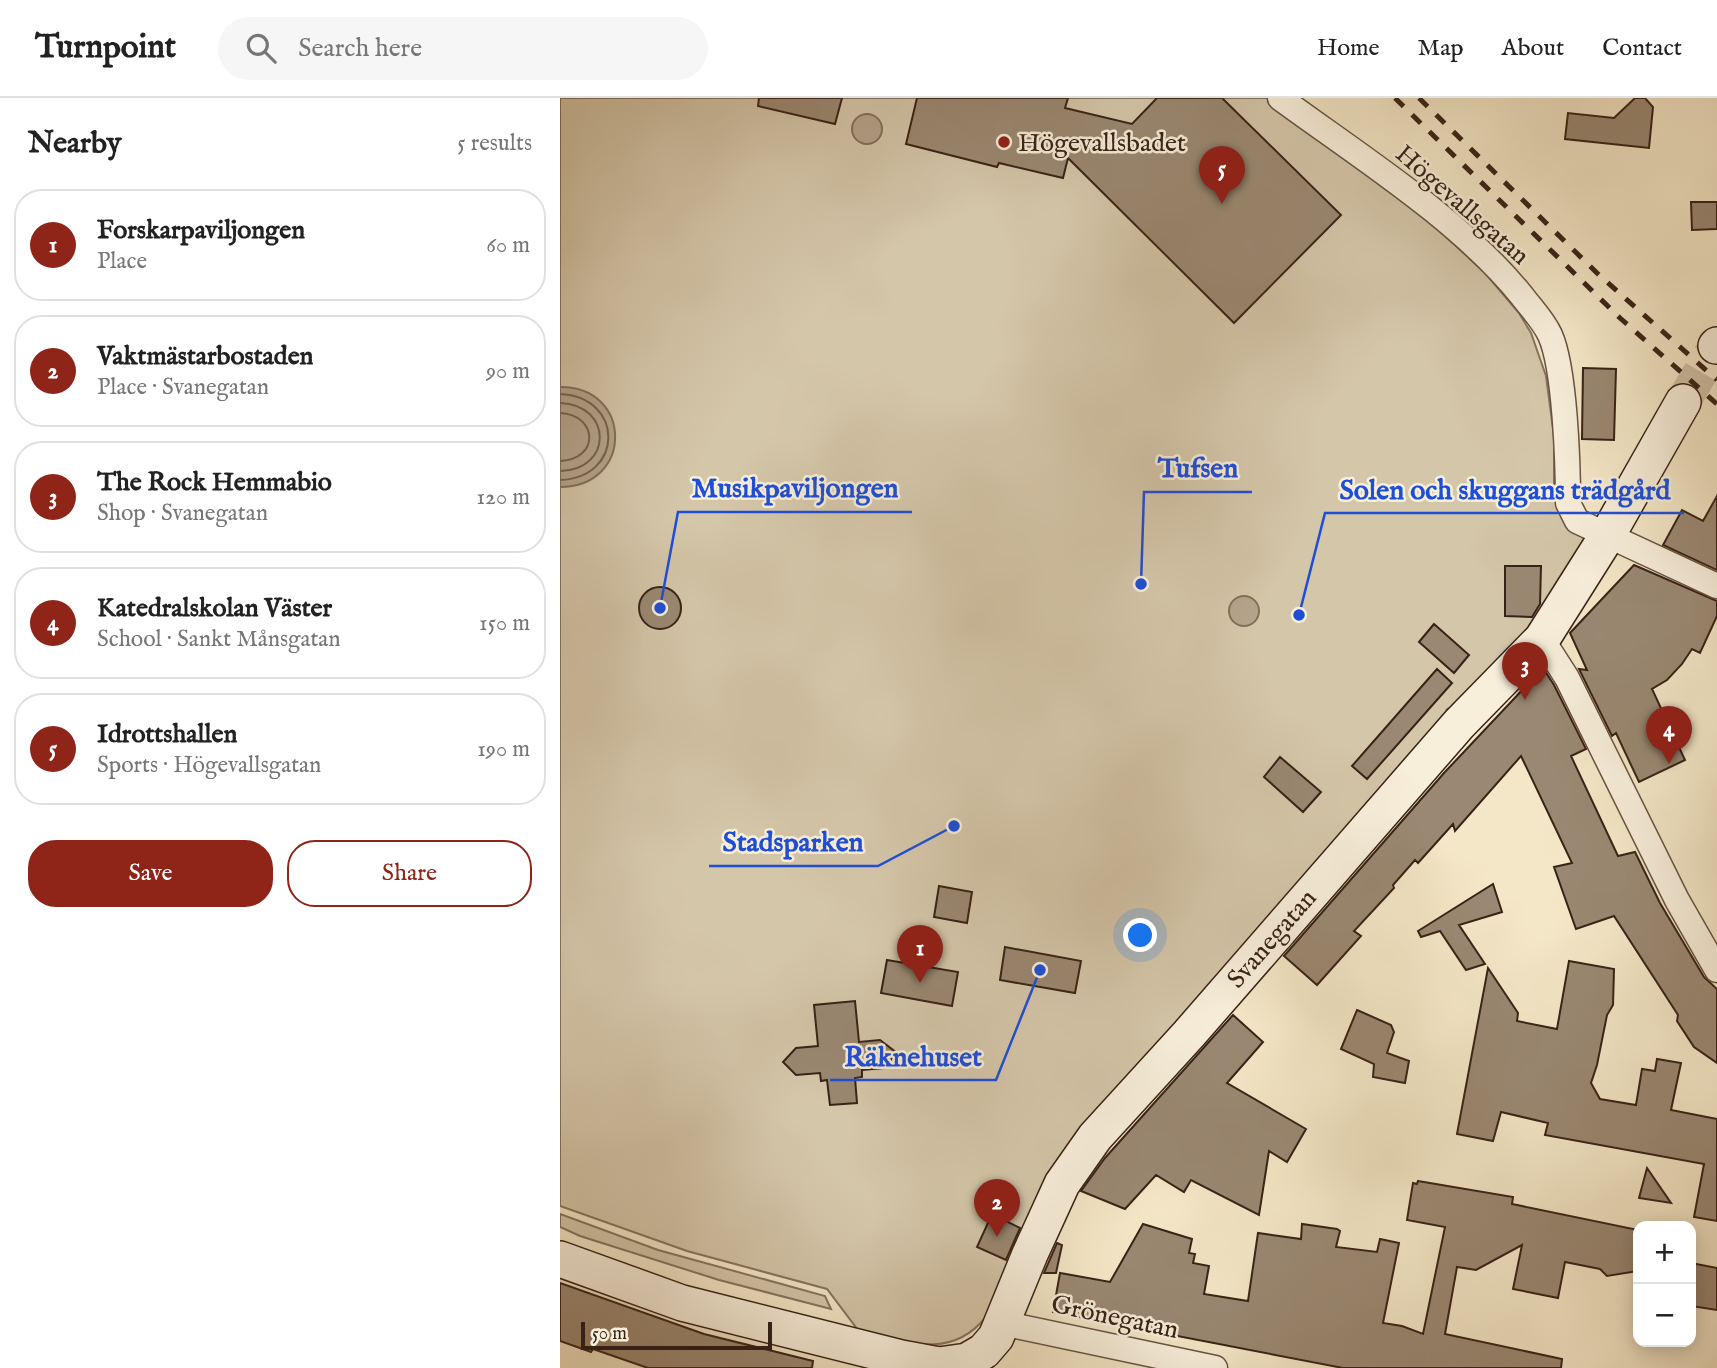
<!DOCTYPE html>
<html lang="en">
<head>
<meta charset="utf-8">
<style>
	body { margin:0; font-family:"IM FELL English",serif; background:#f6f6f6; color:#222 }
	.controls { position:absolute; right:21px; bottom:21px; display:grid; overflow:hidden; border-radius:14px; box-shadow:0 4px 18px #0003 }
	.controls button { width:63px; height:63px; display:grid; place-items:center; padding:0; border:0; border-bottom:2px solid #e0e0e0; background:#fff; color:#222; font:35px sans-serif }
	.scale { position:absolute; left:21px; bottom:18px; width:191px; box-sizing:border-box; padding-left:7px; border:4px solid #382216; border-top:0; font-size:19px; line-height:24px; white-space:nowrap; color:#382216; -webkit-text-stroke:5px #f8efdb; paint-order:stroke }
	.you { position:absolute; left:581px; top:838px; width:24px; height:24px; margin:-18px; border:5px solid #fff; border-radius:50%; background:#1a73e8; box-shadow:0 0 0 10px #1a73e833 }
	.badge { display:grid; place-items:center; width:46px; height:46px; border-radius:50%; background:#8f2418; color:#fff; font-size:23px; font-weight:700 }
	.pin { position:absolute; translate:-50% -58px; filter:drop-shadow(0 2px 4px #0008) }
	.pin::after { content:''; position:absolute; top:37px; width:24px; height:21px; background:inherit; clip-path:polygon(0 0,100% 0,50% 100%) }
	.list { margin:0; padding:0; list-style:none }
	h2 { display:flex; justify-content:space-between; align-items:center; height:91px; margin:0; padding:0 28px; font-size:30px }
	h2 small { font-size:23px; font-weight:400; color:#767676 }
	.list li { display:grid; grid-template-columns:46px 1fr auto; gap:21px; align-items:center; box-sizing:border-box; height:112px; margin:0 14px 14px; padding:0 14px; border:2px solid #e0e0e0; border-radius:28px }
	.list b { display:block; font-size:26px; white-space:nowrap }
	.list p { margin:0; font-size:23px; white-space:nowrap; color:#767676 }
	.list em { font-size:23px; font-style:normal; color:#767676 }
	.actions { display:flex; gap:14px; padding:21px 28px }
	.actions a { flex:1; padding:16px 0; border:2px solid #8f2418; border-radius:28px; text-align:center; font-size:24px; color:#8f2418 }
	.actions .main { background:#8f2418; color:#fff }
	.icon { flex:none; width:38px; height:38px; fill:none; stroke:currentColor; stroke-width:2; stroke-linecap:round; stroke-linejoin:round }
	.map { position:relative; flex:none; width:1157px; height:1270px; overflow:hidden }
	header { display:flex; align-items:center; gap:42px; box-sizing:border-box; height:98px; padding:0 35px; background:#fff; border-bottom:2px solid #e0e0e0 }
	header strong { font-size:33px }
	nav { display:flex; gap:38px; margin-inline-start:auto; font-size:24px }
	.search { width:490px; height:63px; background:#f6f6f6; display:flex; align-items:center; gap:18px; box-sizing:border-box; padding:0 24px; border-radius:38px; color:#767676; font-size:26px }
	main { display:flex }
	aside { flex:1; background:#fff }
	.map>svg:first-child { display:block }
	.green { fill:#d4c6a9; stroke:#867460; stroke-width:2 }
	.water { fill:#b4a48b; stroke:#82705c; stroke-width:2 }
	.lines { fill:none; stroke-linecap:round; stroke-linejoin:round }
	.shore { stroke:#766350; stroke-width:2 }
	.building { fill:#9a8872; stroke:#382216; stroke-width:2 }
	.secondary-tunnel { stroke:#cec0a4; stroke-width:35; stroke-dasharray:35 18; stroke-linecap:butt }
	.street-casing { stroke:#675342; stroke-width:27 }
	.secondary-casing { stroke:#382216; stroke-width:38 }
	.street { stroke:#f8efdb; stroke-width:24 }
	.secondary { stroke:#f8efdb; stroke-width:35 }
	.rail { stroke:#382216; stroke-width:5; stroke-dasharray:12 12; stroke-linecap:butt }
	.poi-dot { fill:#8f2418; stroke:#f8efdb; stroke-width:2.5 }
	.labels { text-anchor:middle; stroke-width:5; stroke-linejoin:round; paint-order:stroke }
	.poi-label { font-size:26px; fill:#382216; stroke:#f8efdb; text-anchor:start }
	.street-label { font-size:26px; fill:#382216; stroke:#f8efdb }
	.leader { fill:none; stroke:#1d4ed8; stroke-width:2.5 }
	.callout-dot { fill:#1d4ed8; stroke:#f8efdb; stroke-width:2.5 }
	.callout-label { font-size:28px; text-anchor:middle; font-weight:bold; fill:#1d4ed8; stroke:#f8efdb; stroke-width:5; stroke-linejoin:round; paint-order:stroke }
</style>
</head>
<body>
<header>
<strong>Turnpoint</strong>
<div class="search"><svg class="icon" aria-label="search" viewBox="0 0 24 24"><circle cx="10" cy="10" r="6"/><path d="M15 15l6 6"/></svg>Search here</div>
<nav><a>Home</a><a>Map</a><a>About</a><a>Contact</a></nav>
</header>
<main>
<aside>
<h2>Nearby<small>5 results</small></h2>
<ul class="list">
<li><span class="badge">1</span><div><b>Forskarpaviljongen</b><p>Place</p></div><em>60 m</em></li>
<li><span class="badge">2</span><div><b>Vaktmästarbostaden</b><p>Place · Svanegatan</p></div><em>90 m</em></li>
<li><span class="badge">3</span><div><b>The Rock Hemmabio</b><p>Shop · Svanegatan</p></div><em>120 m</em></li>
<li><span class="badge">4</span><div><b>Katedralskolan Väster</b><p>School · Sankt Månsgatan</p></div><em>150 m</em></li>
<li><span class="badge">5</span><div><b>Idrottshallen</b><p>Sports · Högevallsgatan</p></div><em>190 m</em></li>
</ul>
<div class="actions"><a class="main">Save</a><a>Share</a></div>
</aside>
<div class="map">
<svg width="1157" height="1270" viewBox="0 0 1157 1270">
	<rect width="100%" height="100%" fill="#f4e7c7"/>
	<filter id="stains"><feTurbulence type="fractalNoise" baseFrequency=".00286" numOctaves="4"/><feColorMatrix values="0 0 0 0 .2 0 0 0 0 .09 0 0 0 0 .02 0 0 0 .5 -.17"/></filter>
	<radialGradient id="worn" r=".72"><stop offset=".6" stop-color="#630" stop-opacity="0"/><stop offset="1" stop-color="#630" stop-opacity=".3"/></radialGradient>
	<path class="green" d="M0,0H737L925,175L959,215L971,235L986,278L994,338V397L1004,413L1031,438L980,519L890,610L887,611L885,617L690,845L425,1220C390,1263 344,1243 298,1232L267,1191L127,1153L0,1108Z
		M0,1116L98,1152L265,1198L271,1211L159,1182L20,1138L0,1129Z"/>
	<path class="water" d="M292 31a15 15 0 1 1 30 0a15 15 0 1 1-30 0Z
		M0,289C73,288 74,389 0,389Z
		M669 513a15 15 0 1 1 30 0a15 15 0 1 1-30 0Z"/>
	<g class="lines">
		<path class="shore" d="M0,296C65,299 64,380 0,382
			M0,305C53,307 53,372 0,373
			M0,315C39,317 39,362 0,363"/>
	</g>
	<path class="building" d="M199,0H282L275,26L198,8Z
		M357,0H508L505,10L572,26L597,0H662L781,117L674,225L508,60L503,80L439,65L437,69L346,46Z
		M1075,0H1085L1093,9L1089,50L1005,41L1008,15L1054,20Z
		M1131,104H1157V131L1132,132Z
		M1023,270L1056,271L1054,342L1022,341Z
		M1157,398V472L1103,447L1122,412L1143,423Z
		M1074,467L1157,503V518L1140,555L1132,551L1122,566L1107,582L1092,591L1125,662L1079,684L1056,635L1052,638L1019,571L1027,572L1010,535Z
		M945,468H981L980,506L972,519L945,518Z
		M79 510a21 21 0 1 1 42 0a21 21 0 1 1-42 0Z
		M874,526L909,557L894,575L859,544Z
		M983,570L994,587L1026,651L1011,658L1058,758L1075,754L1100,805L1144,879L1157,891V965L1134,949L1117,923L1118,917L1054,818L1016,831L994,769L1012,765L961,658L895,733L893,726L858,765L855,762L833,787L834,790L794,833L801,838L757,887L724,858L884,675Z
		M877,571L892,585L807,681L792,668Z
		M720,659L761,694L743,714L704,679Z
		M933,786L942,814L899,827L925,866L906,872L880,833L861,839L858,833Z
		M379,788L412,794L407,825L374,819Z
		M445,849L521,863L515,895L440,882Z
		M327,862L398,874L392,908L321,895Z
		M1009,863L1054,871L1053,907L1047,917L1037,967L1031,985L1040,1001L1076,1007L1082,971L1095,973L1097,961L1121,965L1111,1012L1157,1021V1123L1134,1119L1144,1066L985,1037L988,1025L941,1014L933,1043L897,1036L928,870L958,915L957,923L997,931Z
		M295,903L299,944L320,942L337,955L324,970L302,972V979L295,980L297,1005L270,1007L267,982L261,983L260,975L236,977L223,964L236,950L258,948L254,907Z
		M797,912L831,927L834,934L827,955L849,963L845,985L813,979L814,966L781,951Z
		M673,917L703,944L667,985L746,1031L727,1064L709,1053L699,1117L631,1082L624,1094L596,1077L565,1111L521,1093L545,1060Z
		M1087,1070L1111,1105L1079,1100Z
		M858,1083L953,1099L952,1106L1078,1132V1173L1047,1178L1040,1171L1005,1164L998,1200L953,1191L962,1147L916,1172L897,1169L885,1236L1002,1261L1001,1270H783L493,1214L500,1175L550,1184L583,1126L632,1141L629,1155L635,1156L633,1165L649,1168L644,1196L688,1203L698,1135L741,1141L742,1126L777,1131L780,1133L776,1149L817,1154L820,1141L839,1145L823,1225L842,1228L863,1236L885,1129L847,1122L853,1085L857,1086Z
		M432,1116L460,1130L446,1162L417,1149Z
		M497,1145L502,1147L496,1175H484Z
		M1131,1165L1157,1170V1212L1131,1208Z
		M0,1185L144,1236L253,1263L252,1270H88L33,1251L31,1254L0,1243Z"/>
	<g class="lines">
		<path class="secondary-tunnel" d="M1123,304L1156,248"/>
		<g class="street-casing">
			<path id="street" d="M720,0C799,58 901,122 962,198C971,210 983,222 990,237C1005,270 1008,366 1008,405L1017,423L1157,488
				M982,541L1007,580L1117,802L1157,872
				M442,1225L655,1270"/>
		</g>
		<g class="secondary-casing">
			<path id="secondary" d="M1156,248L1157,247
				M0,1161L122,1205L341,1260L379,1267L407,1263L424,1253L436,1239L470,1156L502,1086L535,1039L629,936L899,626L982,541L1047,438L1123,304"/>
		</g>
		<use href="#street" class="street"/>
		<use href="#secondary" class="secondary"/>
		<path class="rail" d="M835,0L1060,220L1157,306
			M859,0L1037,175L1157,282"/>
	</g>
	<circle class="poi-dot" cx="444" cy="44" r="7"/>
	<g class="labels">
		<g class="poi-label">
			<text x="458" y="53">Högevallsbadet</text>
		</g>
		<g class="street-label">
			<text transform="translate(903 106) rotate(41)" y="9">Högevallsgatan</text>
			<text transform="translate(711 840) rotate(-49)" y="9">Svanegatan</text>
			<text transform="translate(555 1218) rotate(12)" y="9">Grönegatan</text>
		</g>
	</g>
	<path class="leader" d="M581 486L584 394H692M100 510L118 414H352M739 517L765 415H1124M394 728L318 768H149M480 872L436 982H270"/>
	<g class="callout-dot">
		<circle cx="581" cy="486" r="7"/>
		<circle cx="100" cy="510" r="7"/>
		<circle cx="739" cy="517" r="7"/>
		<circle cx="394" cy="728" r="7"/>
		<circle cx="480" cy="872" r="7"/>
	</g>
	<g class="callout-label">
		<text x="638" y="379">Tufsen</text>
		<text x="235" y="399">Musikpaviljongen</text>
		<text x="945" y="401">Solen och skuggans trädgård</text>
		<text x="233" y="753">Stadsparken</text>
		<text x="353" y="968">Räknehuset</text>
	</g>
	<rect width="100%" height="100%" filter="url(#stains)"/>
	<rect width="100%" height="100%" fill="url(#worn)"/>
</svg>
<div class="controls">
<button>+</button>
<button>−</button>
</div>
<div class="scale">50 m</div>
<div class="you"></div>
<div class="pin badge" style="left:360px;top:885px">1</div>
<div class="pin badge" style="left:437px;top:1139px">2</div>
<div class="pin badge" style="left:965px;top:602px">3</div>
<div class="pin badge" style="left:1109px;top:666px">4</div>
<div class="pin badge" style="left:662px;top:106px">5</div>
</div>
</main>
</body>
</html>
